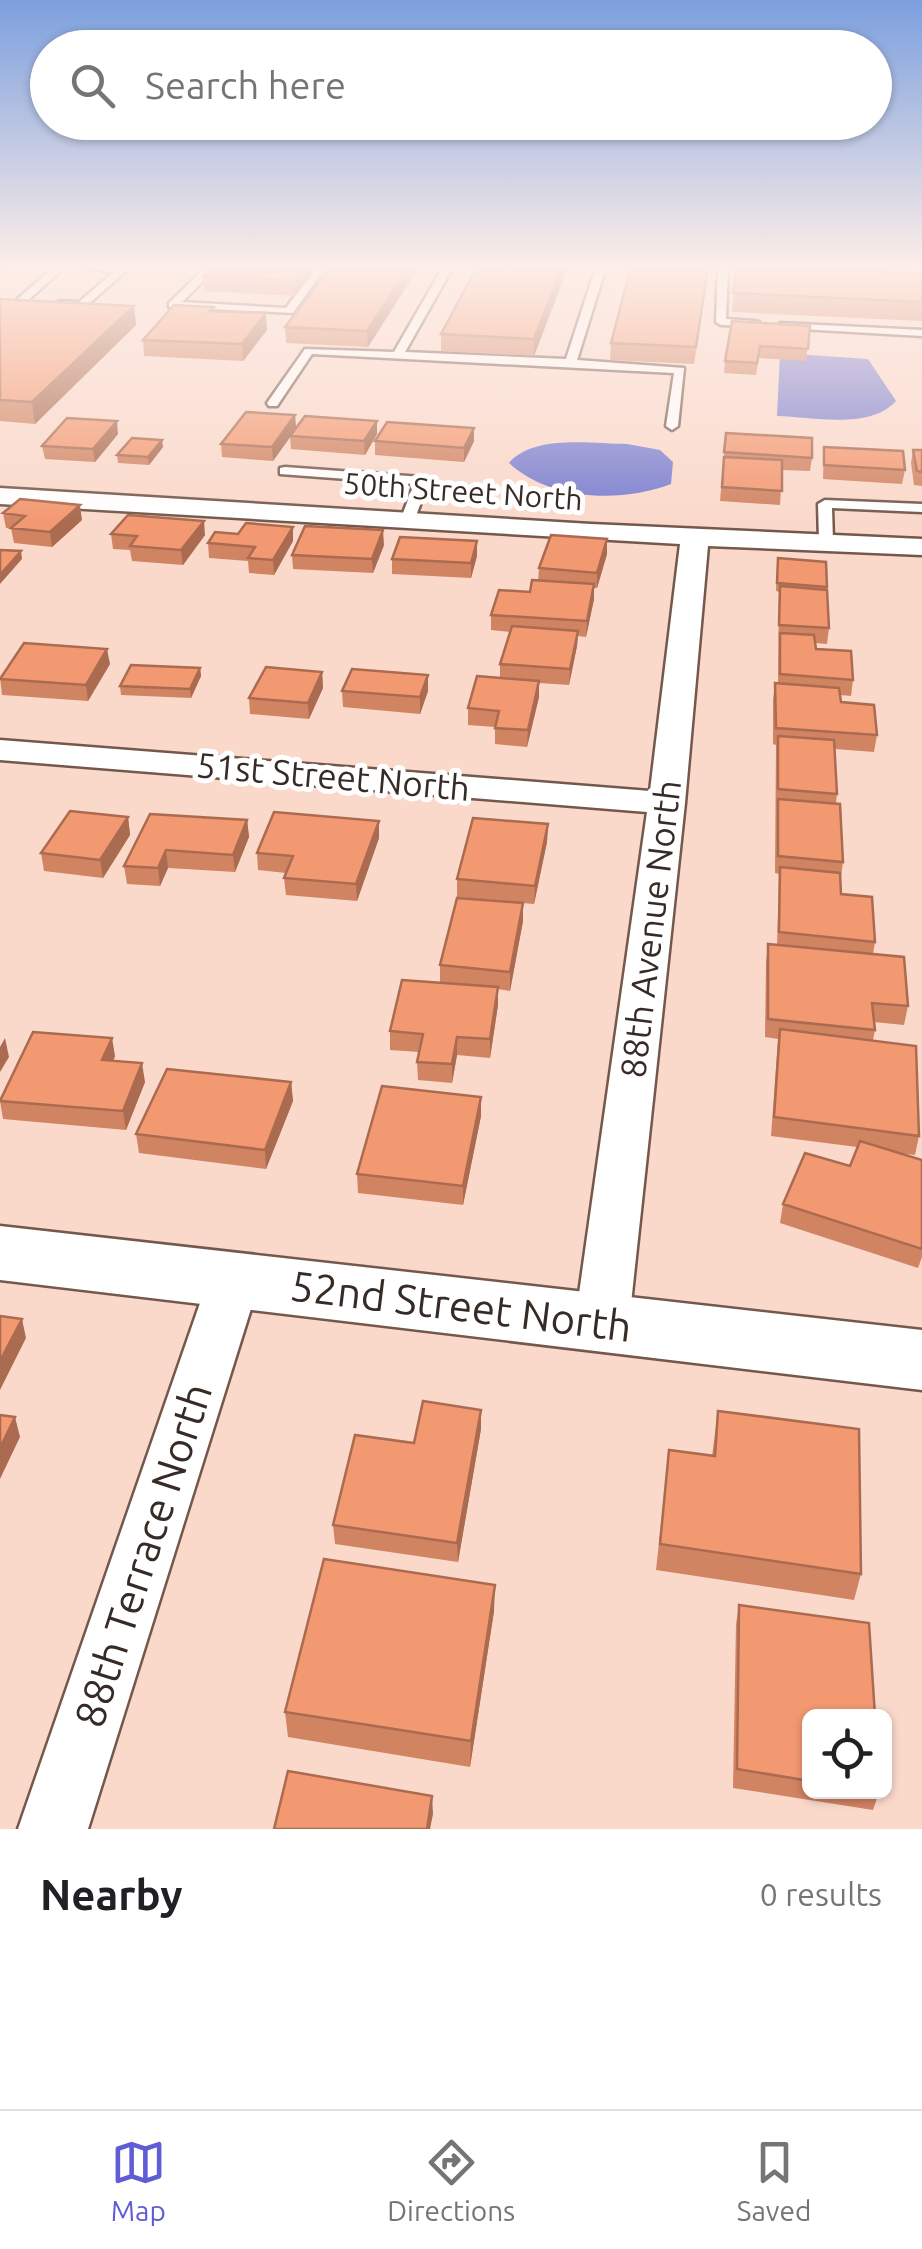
<!DOCTYPE html>
<html lang="en">
<head>
<meta charset="utf-8">
<style>
	body { margin:0; font-family:Ubuntu,sans-serif; background:#f6f6f6; color:#202124 }
	.controls { position:absolute; right:30px; bottom:30px; display:grid; overflow:hidden; border-radius:15px; box-shadow:0 2px 8px #0004 }
	.controls button { width:90px; height:90px; display:grid; place-items:center; padding:0; border:0; border-bottom:2px solid #e0e0e0; background:#fff; color:#202124; font:50px sans-serif }
	.list { margin:0; padding:0; list-style:none }
	h2 { display:flex; justify-content:space-between; align-items:center; height:130px; margin:0; padding:0 40px; font-size:42px }
	h2 small { font-size:32px; font-weight:400; color:#757577 }
	.icon { flex:none; width:55px; height:55px; fill:none; stroke:currentColor; stroke-width:2; stroke-linecap:round; stroke-linejoin:round }
	.map { position:relative; flex:none; width:922px; height:1829px; overflow:hidden }
	.search { position:absolute; background:#fff; box-shadow:0 2px 8px #0004; left:30px; right:30px; top:30px; height:110px; display:flex; align-items:center; gap:25px; box-sizing:border-box; padding:0 35px; border-radius:55px; color:#757577; font-size:38px }
	.sheet { height:280px; background:#fff }
	nav { display:flex; justify-content:space-around; align-items:center; box-sizing:border-box; height:140px; border-top:2px solid #e0e0e0; background:#fff; font-size:28px; color:#757577 }
	nav a { display:grid; justify-items:center; gap:5px }
	nav .on { color:#605cd5 }
	.map>svg:first-child { display:block }
	.water { fill:#7b7fd0 }
	.lines { fill:none; stroke-linecap:round; stroke-linejoin:round }
	.stream { fill:#7b7fd0; fill-rule:evenodd }
	.lane-casing { stroke:#74584c; stroke-width:5 }
	.street-casing { stroke:#74584c; stroke-width:5 }
	.secondary-casing { stroke:#74584c; stroke-width:5 }
	.lane { fill:#fff; fill-rule:evenodd }
	.street { fill:#fff; fill-rule:evenodd }
	.secondary { fill:#fff; fill-rule:evenodd }
	.wall { fill:#d18462 }
	.shaded-wall { fill:#aa6b50 }
	.building { fill:#f39972; stroke:#aa6b50; stroke-width:2.5 }
	.labels { text-anchor:middle; stroke-width:10; stroke-linejoin:round; paint-order:stroke }
	.far-street-label { font-size:30px; fill:#372b26; stroke:#fff }
	.street-label { font-size:35px; fill:#372b26; stroke:#fff }
	.near-street-label { font-size:42px; fill:#372b26; stroke:#fff }
</style>
</head>
<body>
<div class="map">
<svg width="922" height="1829" viewBox="0 0 922 1829">
	<rect width="100%" height="100%" fill="#fad9cb"/>
	<path class="water" d="M780,353L868,359L896,401C870,430 814,417 777,416Z
		M627,444L660,450L673,462L671,484C621,503 550,501 509,463C534,434 592,444 627,444Z"/>
	<g class="lines">
		<path class="stream" d="M8,267L0,273L1,267Z"/>
		<g class="lane-casing">
			<path id="lane" d="M54,267H65L16,311L19,316L4,315V311Z
				M80,267H121L127,270L85,307L55,306L59,301L79,302L114,272Z
				M206,267H217L182,302L286,308L316,267H326L293,313L169,307V303Z
				M443,267H453L405,352L566,359L596,267H606L577,360L684,368L678,426L672,430L666,426L674,373L312,354L277,406H269L267,403L305,349L394,352Z
				M718,267H728L726,319L755,321L759,322V326L721,325L716,322Z
				M780,323L922,330V336L784,328L780,327Z
				M285,467L422,477L429,481L414,521L407,525L400,521L414,484L280,474V468Z
				M825,500L922,504V512L832,508L833,541L826,545L819,541L818,504Z"/>
		</g>
		<g class="street-casing">
			<path id="street" d="M0,488L591,524L922,539V555L708,546L685,803L629,1322L621,1337L602,1343L583,1337L575,1322L647,812L0,760V740L650,791L680,544L0,504Z
				M234,1260L252,1266L260,1280L88,1829H18L208,1280L216,1266Z"/>
		</g>
		<g class="secondary-casing">
			<path id="secondary" d="M0,1226L922,1330V1390L0,1280Z"/>
		</g>
		<use href="#lane" class="lane"/>
		<use href="#street" class="street"/>
		<use href="#secondary" class="secondary"/>
	</g>
	<path class="wall" d="M318,267L295,296L204,291L203,276Z
		M419,267L368,347L286,343L285,327Z
		M568,267L534,356L441,351V334Z
		M709,267L694,364L610,360L611,343Z
		M736,267L922,273V321L732,312Z
		M0,299L134,306L136,325L35,424L0,421Z
		M214,311L267,330L243,361L144,356L143,340Z
		M810,326L806,361L759,358L756,375L724,373L725,361Z
		M295,415L296,428L377,434L365,455L291,449L290,437L273,461L222,457L221,444Z
		M474,428V441L464,462L375,455V441Z
		M726,433L812,458L810,471L782,470L780,505L720,501Z
		M118,434L95,462L45,459L42,446Z
		M163,447L149,465L118,463L117,455Z
		M824,447L905,470L902,484L823,479Z
		M913,450H922V486L914,485L911,463Z
		M3,513L82,520L52,547L14,543L11,528H6Z
		M293,527V541L274,575L249,573L248,561L209,558L208,543L238,534Z
		M111,534L205,535L183,565L132,561L130,550L113,549Z
		M607,539V554L597,588H594V599L586,637L578,636L577,646L569,685L539,683V697L527,747L495,744V727L468,725V708L500,678V664L510,632L491,630V615L530,592L538,581L539,568Z
		M477,541V556L471,578L392,574V559Z
		M384,545L373,573L293,569L292,555Z
		M826,562L829,628L827,644L815,643L816,649L853,680L851,696L840,695L841,702L877,735L874,752L835,749L837,794L836,803L843,862L841,876V894L875,942L873,954L908,1006L904,1025L874,1022L875,1030L873,1040L919,1136L915,1155L898,1153L922,1160V1257L918,1268L780,1223L783,1204L850,1166L857,1147L771,1136L778,1039L765,1037L766,962L768,944L777,945L779,874L775,873L776,745L773,744V700L775,683L778,684L779,592L776,591L777,566Z
		M110,664L88,701L2,695L0,677Z
		M200,668L201,676L191,698L121,695L120,686Z
		M322,672L323,688L309,719L250,714L249,698Z
		M428,675V691L420,714L343,707L342,691Z
		M128,817L130,835L103,878L44,871L41,853Z
		M247,820L249,837L235,872L168,868L160,886L127,884L124,866Z
		M379,821V838L357,901L286,895L284,878L286,873L258,870L257,853Z
		M548,824L547,842L534,904L457,897V879Z
		M523,903V921L510,991L498,989V1005L490,1058L457,1055L452,1083L418,1080L417,1062L419,1052L390,1050V1031L440,982V965Z
		M115,1056L113,1061L145,1082L126,1130L3,1119L0,1101Z
		M291,1082L293,1101L266,1169L139,1153L136,1134Z
		M481,1097V1116L463,1205L358,1193L357,1174Z
		M718,1411L861,1574L854,1600L656,1570L669,1450L712,1456Z
		M481,1429L458,1562L335,1544L333,1525L414,1443Z
		M739,1605L810,1716V1792H879L873,1810L733,1788L736,1624Z
		M494,1611L470,1767L288,1737L285,1712Z"/>
	<path class="shaded-wall" d="M305,267H318L295,296L294,280Z
		M409,267H419L368,347L367,331Z
		M562,267H568L534,356V339Z
		M134,306L136,325L35,424L32,402Z
		M266,313L267,330L243,361L242,344Z
		M295,415L296,429L273,461L272,447Z
		M117,421L118,434L95,462L93,449Z
		M377,421V434L365,455L364,441Z
		M474,428V441L464,462V448Z
		M162,440L163,447L149,465L148,457Z
		M80,505L82,520L52,547L50,532Z
		M204,521L205,535L183,565L181,550Z
		M293,527V541L274,575L273,560Z
		M383,530L384,545L373,573L372,559Z
		M607,539V554L597,588V573Z
		M477,541V556L471,578V563Z
		M21,551L22,559L0,584V575Z
		M594,584V599L586,637L587,621Z
		M578,631L577,646L569,685L570,669Z
		M107,649L110,664L88,701L86,685Z
		M200,668L201,676L191,698L190,689Z
		M322,672L323,688L309,719L308,703Z
		M428,675V691L420,714V697Z
		M539,681V697L527,747L528,730Z
		M128,817L130,835L103,878L100,860Z
		M247,820L249,837L235,872L233,855Z
		M379,821V838L357,901L356,884Z
		M548,824L547,842L534,904L535,886Z
		M166,850L168,868L160,886L158,868Z
		M523,903V921L510,991V972Z
		M498,987V1005L490,1058V1039Z
		M457,1037V1055L452,1083V1064Z
		M5,1038L9,1057L0,1072V1047Z
		M112,1038L115,1056L106,1079L102,1060Z
		M142,1063L145,1082L126,1130L123,1111Z
		M291,1082L293,1101L266,1169L265,1150Z
		M481,1097V1116L463,1205V1186Z
		M22,1319L26,1338L0,1390V1361Z
		M481,1410V1429L458,1562L457,1543Z
		M15,1417L20,1437L0,1479V1448Z
		M495,1585L494,1611L470,1767L471,1741Z
		M432,1796L433,1814L430,1829H427Z"/>
	<path class="building" d="M211,267H305L294,280L203,276Z
		M331,267H409L367,331L285,327Z
		M477,267H562L534,339L441,334Z
		M631,267H708L696,347L611,343Z
		M736,267H802L922,273V302L733,293Z
		M0,299L134,306L32,402L0,400Z
		M174,305L214,307L210,311L266,313L242,344L143,340Z
		M732,321L810,326L808,349L760,346L757,363L725,361Z
		M246,412L295,415L272,447L221,444Z
		M305,416L377,421L364,441L290,436Z
		M67,418L117,421L93,449L42,446Z
		M387,422L474,428L464,448L375,441Z
		M726,433L812,438V458L724,452Z
		M132,438L162,440L148,457L117,455Z
		M824,447L903,451L905,470L824,465Z
		M913,450H922V472L917,471Z
		M724,457L782,460V491L722,487Z
		M20,499L80,505L50,532L11,528L25,516L3,513Z
		M128,515L204,521L181,550L130,546L137,536L111,534Z
		M246,523L293,527L273,560L248,558L255,547L208,543L215,532L238,534Z
		M305,526L383,530L372,559L292,555Z
		M551,535L607,539L597,573L539,568Z
		M400,537L477,541L471,563L392,559Z
		M0,550L21,551L0,575Z
		M778,558L826,562L827,587L777,583Z
		M532,580L594,584L587,621L491,615L499,590L530,592Z
		M780,586L827,590L829,628L779,625Z
		M512,626L578,631L570,669L500,664Z
		M780,633L814,635L816,649L851,651L853,680L780,674Z
		M24,643L107,649L86,685L0,679Z
		M131,665L200,668L190,689L120,686Z
		M266,667L322,672L308,703L249,698Z
		M352,669L428,675L420,697L342,691Z
		M477,676L539,681L528,730L495,728L499,711L468,708Z
		M775,683L839,688L841,702L874,705L877,735L776,728Z
		M778,736L834,740L837,794L778,789Z
		M778,799L840,804L843,862L778,856Z
		M70,811L128,817L100,860L41,853Z
		M274,812L379,821L356,884L284,878L293,856L257,853Z
		M150,814L247,820L233,855L166,850L158,868L124,866Z
		M473,818L548,824L535,886L457,879Z
		M780,867L840,873L841,894L872,897L875,942L779,932Z
		M457,898L523,903L510,972L440,965Z
		M768,944L904,957L908,1006L872,1003L875,1030L768,1019Z
		M402,980L498,987L490,1039L457,1037L452,1064L417,1062L423,1034L390,1031Z
		M780,1029L916,1046L919,1136L774,1117Z
		M33,1032L112,1038L102,1060L142,1063L123,1111L0,1101Z
		M167,1069L291,1082L265,1150L136,1134Z
		M382,1086L481,1097L463,1186L357,1174Z
		M860,1141L922,1160V1249L783,1204L805,1153L850,1166Z
		M0,1316L22,1319L0,1361Z
		M423,1401L481,1410L457,1543L333,1525L355,1435L414,1443Z
		M718,1411L859,1429L861,1574L660,1544L669,1450L715,1456Z
		M0,1415L15,1417L0,1448Z
		M324,1559L495,1585L471,1741L285,1712Z
		M739,1605L869,1623L875,1716H810V1781L737,1769Z
		M288,1771L432,1796L427,1829H274Z"/>
	<linearGradient id="sky" x2="0" y2="1"><stop stop-color="#7c9fde"/><stop offset="0.51" stop-color="#fdeee8"/><stop offset="1" stop-color="#fdeee8" stop-opacity="0"/></linearGradient>
	<rect width="922" height="523" fill="url(#sky)"/>
	<g class="labels">
		<g class="far-street-label">
			<text transform="translate(463 492) rotate(4)" y="10">50th Street North</text>
		</g>
		<g class="street-label">
			<text transform="translate(333 777) rotate(5)" y="12">51st Street North</text>
			<text transform="translate(651 929) rotate(-83)" y="12">88th Avenue North</text>
		</g>
		<g class="near-street-label">
			<text transform="translate(461 1306) rotate(7)" y="15">52nd Street North</text>
			<text transform="translate(143 1555) rotate(-72)" y="15">88th Terrace North</text>
		</g>
	</g>
</svg>
<div class="controls">
<button><svg class="icon" aria-label="locate" viewBox="0 0 24 24"><circle cx="12" cy="12" r="6"/><path d="M12 2v4M12 18v4M2 12h4M18 12h4"/></svg></button>
</div>
<div class="search"><svg class="icon" aria-label="search" viewBox="0 0 24 24"><circle cx="10" cy="10" r="6"/><path d="M15 15l6 6"/></svg>Search here</div>
</div>
<section class="sheet">
<h2>Nearby<small>0 results</small></h2>
<ul class="list">
</ul>
</section>
<nav>
<a class="on"><svg class="icon" aria-label="map" viewBox="0 0 24 24"><path d="M3 6l6-2 6 2 6-2v14l-6 2-6-2-6 2zM9 4v14M15 6v14"/></svg>Map</a>
<a><svg class="icon" aria-label="directions" viewBox="0 0 24 24"><path d="M12 3l9 9-9 9-9-9zM9 14v-3h6M13 9l2 2-2 2"/></svg>Directions</a>
<a><svg class="icon" aria-label="saved" viewBox="0 0 24 24"><path d="M7 4h10v16l-5-4-5 4z"/></svg>Saved</a>
</nav>
</body>
</html>
